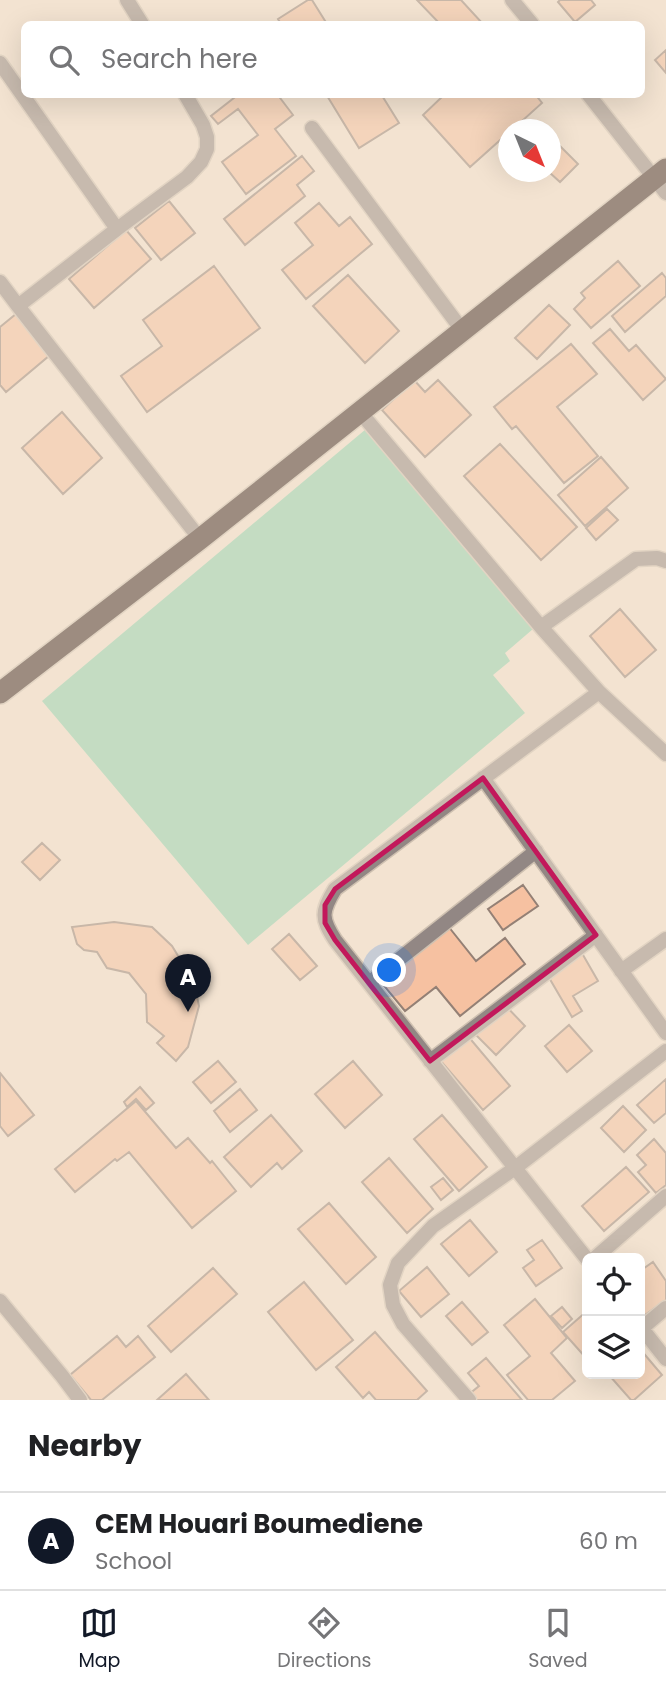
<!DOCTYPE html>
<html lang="en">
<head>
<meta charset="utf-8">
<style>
	body { margin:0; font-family:Poppins,sans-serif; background:#f2f2f2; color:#202124 }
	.controls { position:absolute; right:21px; bottom:21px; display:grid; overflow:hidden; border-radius:10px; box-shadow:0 7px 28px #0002 }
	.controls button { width:63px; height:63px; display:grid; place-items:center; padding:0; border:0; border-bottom:2px solid #e0e0e0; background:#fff; color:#202124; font:35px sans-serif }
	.compass { position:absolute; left:498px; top:119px; width:63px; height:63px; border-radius:50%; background:#fff; box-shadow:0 7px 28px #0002; rotate:137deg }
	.you { position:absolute; left:390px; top:971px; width:24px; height:24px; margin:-18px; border:5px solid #fff; border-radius:50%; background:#1a73e8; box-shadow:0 0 0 10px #1a73e833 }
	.badge { display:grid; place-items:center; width:46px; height:46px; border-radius:50%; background:#111827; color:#fff; font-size:23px; font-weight:700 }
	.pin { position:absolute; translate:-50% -58px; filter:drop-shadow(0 2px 4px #0008) }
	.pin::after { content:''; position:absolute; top:37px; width:24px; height:21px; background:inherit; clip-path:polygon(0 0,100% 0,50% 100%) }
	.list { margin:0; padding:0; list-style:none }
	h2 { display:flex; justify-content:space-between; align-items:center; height:91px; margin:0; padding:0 28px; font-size:30px }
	h2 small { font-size:23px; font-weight:400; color:#757577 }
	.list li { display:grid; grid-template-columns:46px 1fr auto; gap:21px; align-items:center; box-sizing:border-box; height:98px; padding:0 28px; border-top:2px solid #e0e0e0 }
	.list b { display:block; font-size:26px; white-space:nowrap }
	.list p { margin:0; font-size:23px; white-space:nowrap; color:#757577 }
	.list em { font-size:23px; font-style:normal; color:#757577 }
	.icon { flex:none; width:38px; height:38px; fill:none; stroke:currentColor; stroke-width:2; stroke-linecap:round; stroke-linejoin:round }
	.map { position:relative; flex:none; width:666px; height:1400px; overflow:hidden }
	.search { position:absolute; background:#fff; box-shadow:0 7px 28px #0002; left:21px; right:21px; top:21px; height:77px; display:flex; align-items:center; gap:18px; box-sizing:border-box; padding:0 24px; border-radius:10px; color:#757577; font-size:26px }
	.sheet { height:189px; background:#fff }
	nav { display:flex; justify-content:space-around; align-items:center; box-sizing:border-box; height:98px; border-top:2px solid #e0e0e0; background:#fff; font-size:19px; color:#757577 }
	nav a { display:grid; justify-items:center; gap:4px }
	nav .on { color:#111827 }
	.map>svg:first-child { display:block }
	.green { fill:#8dd3b0 }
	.building { fill:#f6c1a1; stroke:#948075; stroke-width:2 }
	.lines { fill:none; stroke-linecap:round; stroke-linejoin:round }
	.street-casing { stroke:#cfc1b1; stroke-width:17 }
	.highway-casing { stroke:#cfc1b1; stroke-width:24 }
	.street { stroke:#928784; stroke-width:14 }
	.highway { stroke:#35231d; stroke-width:21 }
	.marked { fill:none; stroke:#c2185b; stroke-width:5; stroke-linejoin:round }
</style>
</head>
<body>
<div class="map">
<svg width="666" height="1400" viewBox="0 0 666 1400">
	<rect width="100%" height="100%" fill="#f3e3d1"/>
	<path class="green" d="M366,429L533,629L505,653L510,661L493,675L525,713L248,945L42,701Z"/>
	<path class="building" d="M308,0H312L327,24H281L278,19Z
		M417,0H461L483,24H440Z
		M560,0H591L595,5L575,22L558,2Z
		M666,50V73L655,60Z
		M239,94H277L293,115L275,129L296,156L246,194L222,162L258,135L238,109L218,124L211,116Z
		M326,94H381L399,123L359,148Z
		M445,94H535L542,103L512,130H508V133L470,167L423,115Z
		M550,136L578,164L560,182L549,172H550Z
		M302,156L314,171L297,185L305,196L245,245L224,219Z
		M169,201L195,233L161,260L135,228Z
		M319,203L339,226L350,217L372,244L306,299L282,270L313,245L295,223Z
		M126,230L151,259L94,308L69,279Z
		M618,261L640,286L591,328L574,309L585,298L581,293Z
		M214,266L260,328L147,412L121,376L162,346L143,320Z
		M662,273L666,278V296L625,332L612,316Z
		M348,275L399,331L365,363L313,306Z
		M549,305L570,325L537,359L515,338Z
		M16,314L50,355L6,392L0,385V327Z
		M610,329L629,351L636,345L666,379L643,400L593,343Z
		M571,344L597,374L557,407L598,456L564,483L516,426L512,429L494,407Z
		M414,380L425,392L438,380L471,415L425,457L382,410Z
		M62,412L102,458L63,494L22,448Z
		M500,444L577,527L541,560L464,476Z
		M601,457L628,488L585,526L558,495Z
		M607,509L618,520L596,540L586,528Z
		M620,609L656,650L625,677L590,636Z
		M42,843L60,860L40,880L22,862Z
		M523,885L538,906L503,930L488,909Z
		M114,922L152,927L172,946L194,982L199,1006L188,1047L176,1061L157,1043L164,1036L147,1022L146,994L129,973L107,968L97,952L84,950L77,944L72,927Z
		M448,926L476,961L505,938L525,964L460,1016L436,987L405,1011L380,981Z
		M289,934L317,966L300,980L272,949Z
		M579,948L598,981L573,996L582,1011L572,1017L544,969Z
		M503,1003L525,1026L496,1055L474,1033Z
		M569,1025L592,1051L567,1072L545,1046Z
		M467,1035L510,1086L483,1110L439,1059Z
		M218,1061L236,1082L211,1103L193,1082Z
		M353,1061L382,1095L345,1128L315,1094Z
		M0,1073L34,1115L8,1136L0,1126Z
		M666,1079V1113L654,1123L637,1105Z
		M140,1087L154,1103L146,1110L136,1099L127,1107L124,1102Z
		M240,1089L257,1110L230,1132L214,1111Z
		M136,1101L176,1148L188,1138L210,1163L212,1161L236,1191L192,1228L129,1152L117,1161L115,1159L75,1192L55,1169Z
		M623,1106L646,1130L624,1152L601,1128Z
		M271,1115L302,1151L282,1169L277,1163L251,1187L224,1157Z
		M442,1115L487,1167L459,1191L414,1139Z
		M654,1139L666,1153V1185L656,1193L638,1172L646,1165L637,1155Z
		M389,1158L433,1209L407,1233L362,1182Z
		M626,1167L649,1192L604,1231L582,1206Z
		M443,1178L453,1190L441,1200L431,1187Z
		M329,1203L376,1257L346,1284L298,1229Z
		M470,1220L497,1252L469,1276L441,1244Z
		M542,1240L562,1268L536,1286L523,1268L534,1260L527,1250Z
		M653,1262L666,1281V1300L645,1315L640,1308V1271Z
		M427,1267L449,1294L421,1317L399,1291Z
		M213,1268L237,1294L171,1352L148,1326Z
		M304,1282L353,1340L316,1370L268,1312Z
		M535,1299L567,1338L551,1353L575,1381L552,1400H528L507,1375L530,1356L504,1325Z
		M462,1302L488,1332L472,1345L446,1316Z
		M562,1307L572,1319L562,1328L551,1316Z
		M587,1311V1359L563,1332Z
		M375,1332L427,1391L417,1400H376L369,1392L363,1398L336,1367Z
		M117,1336L126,1347L138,1336L155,1357L102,1400H91L70,1375Z
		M640,1349L662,1375L634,1400H631L609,1375L611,1374H640Z
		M486,1358L522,1400H472L468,1395L479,1386L468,1373Z
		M186,1374L209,1400H157Z"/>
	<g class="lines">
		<g class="street-casing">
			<path id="street" d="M127,0L142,24
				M512,0L532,24
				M0,63L117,229
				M185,94L203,125L207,137V149L201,162L187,177L117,229L18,306L200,539
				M588,94L666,193
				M312,128L462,330
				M0,282L18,306
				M360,412L541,627L599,692L666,754
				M541,627L636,559L657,558L666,561
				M483,778L666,1033
				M621,971L666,939
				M369,983L536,851
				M430,1061L596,935
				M595,1258L666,1196
				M587,1259L335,940C321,918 321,912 335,889L599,692
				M0,1301L62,1376L80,1400
				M640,1326L666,1359
				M642,1328L666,1308
				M469,1400L403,1324L393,1305L390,1285L398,1263L433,1226L515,1168L666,1051"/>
		</g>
		<g class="highway-casing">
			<path id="highway" d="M0,693L200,539L666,169"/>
		</g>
		<use href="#street" class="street"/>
		<use href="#highway" class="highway"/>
	</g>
	<path d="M0 0H666V1400H0ZM483,778L596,935L430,1061L335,940L325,923V905L335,889Z" fill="#f3e3d1" fill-opacity=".55" fill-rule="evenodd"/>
	<path class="marked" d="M483,778L596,935L430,1061L335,940L325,923V905L335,889Z"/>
</svg>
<div class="controls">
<button><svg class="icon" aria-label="locate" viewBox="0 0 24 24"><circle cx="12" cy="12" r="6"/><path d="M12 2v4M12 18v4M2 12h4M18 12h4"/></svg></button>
<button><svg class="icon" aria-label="layers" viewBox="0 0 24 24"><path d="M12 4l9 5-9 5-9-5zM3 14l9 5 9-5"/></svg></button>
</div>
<svg class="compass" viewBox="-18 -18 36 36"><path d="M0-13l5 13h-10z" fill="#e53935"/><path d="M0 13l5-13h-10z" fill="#757577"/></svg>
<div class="you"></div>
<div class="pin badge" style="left:188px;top:1012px">A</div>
<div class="search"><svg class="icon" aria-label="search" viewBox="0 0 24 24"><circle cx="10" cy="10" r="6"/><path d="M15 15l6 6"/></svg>Search here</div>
</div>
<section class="sheet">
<h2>Nearby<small></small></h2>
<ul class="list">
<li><span class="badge">A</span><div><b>CEM Houari Boumediene</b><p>School</p></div><em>60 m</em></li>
</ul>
</section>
<nav>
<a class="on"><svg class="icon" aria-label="map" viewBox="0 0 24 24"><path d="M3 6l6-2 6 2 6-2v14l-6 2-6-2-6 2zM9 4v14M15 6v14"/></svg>Map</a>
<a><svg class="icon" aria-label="directions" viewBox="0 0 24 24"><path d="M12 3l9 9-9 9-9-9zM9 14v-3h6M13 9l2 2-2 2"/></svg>Directions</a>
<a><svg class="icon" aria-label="saved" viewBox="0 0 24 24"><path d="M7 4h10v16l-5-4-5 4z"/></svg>Saved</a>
</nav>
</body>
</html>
